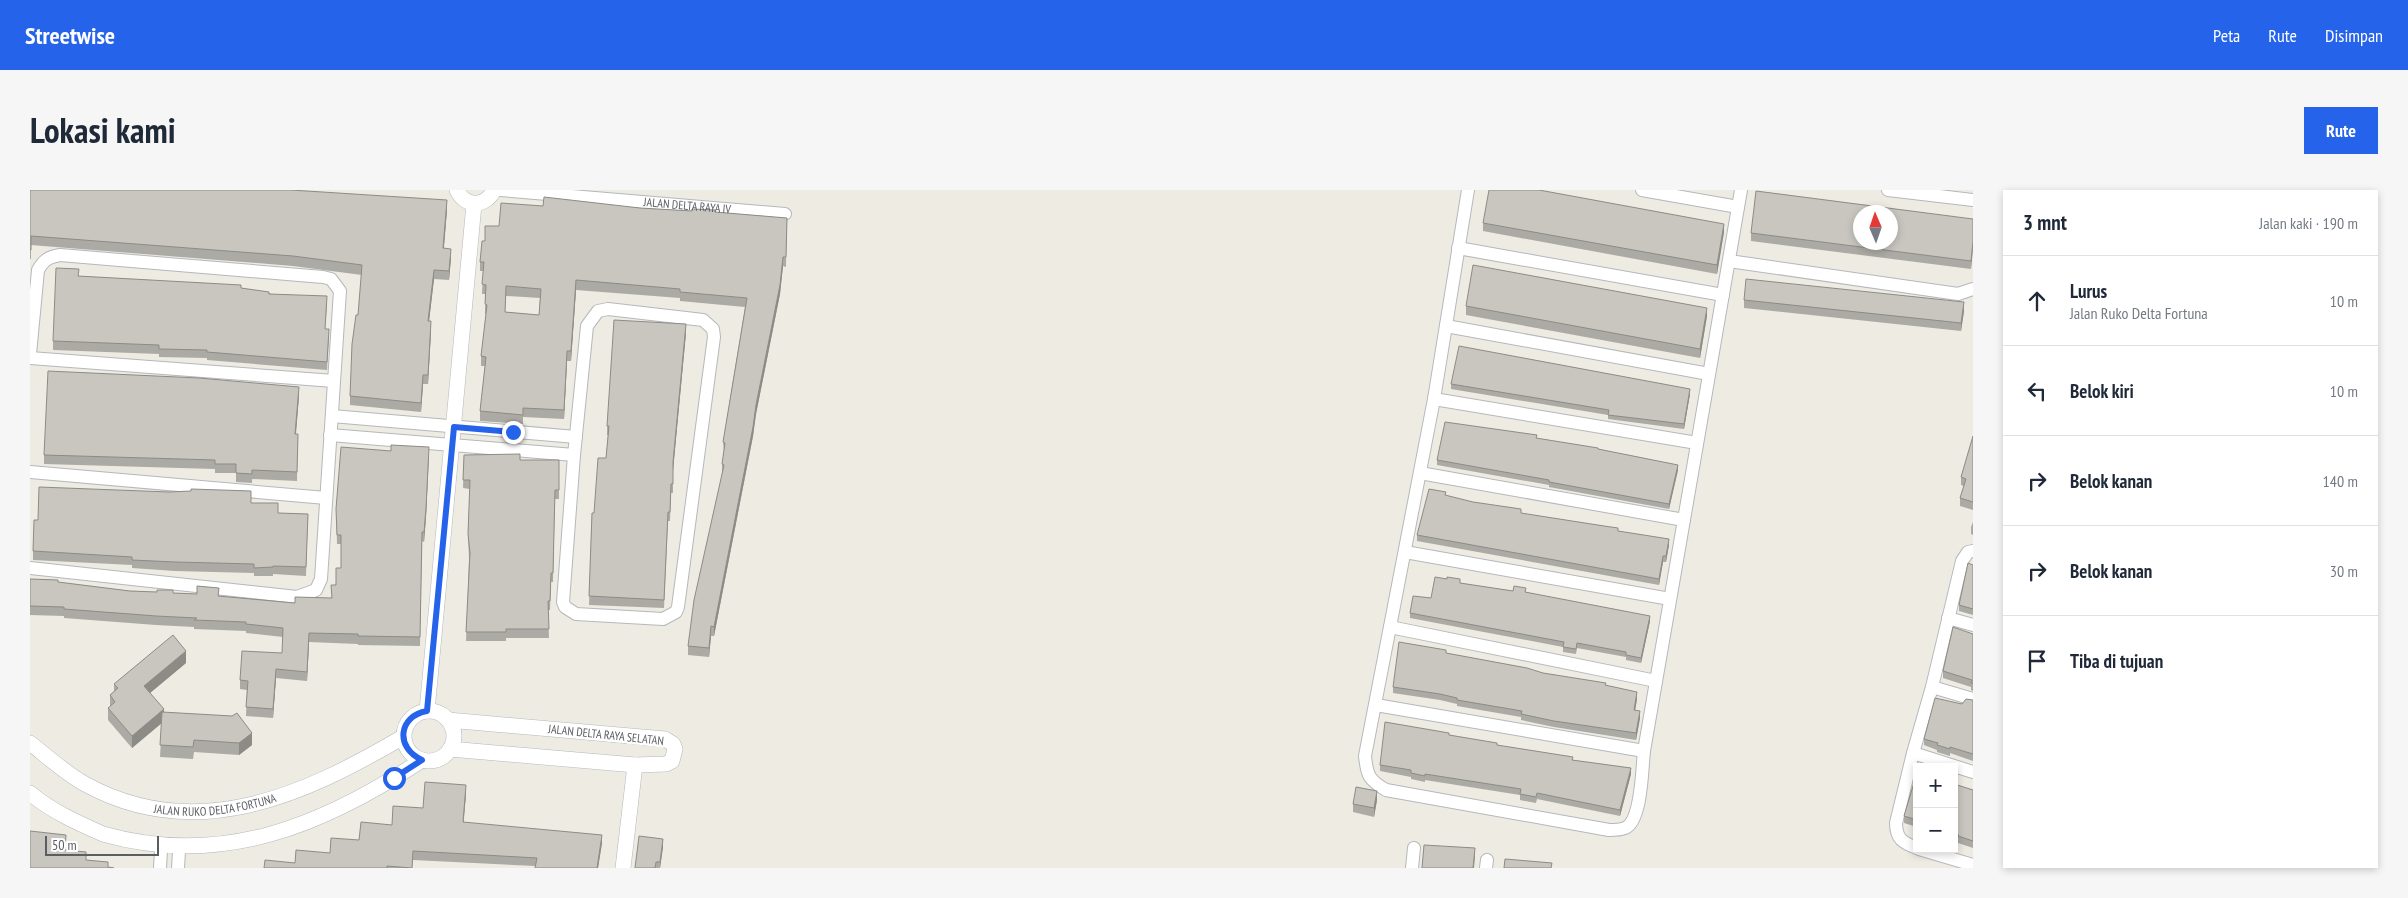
<!DOCTYPE html>
<html lang="id">
<head>
<meta charset="utf-8">
<style>
	body { margin:0; font-family:"PT Sans Narrow",sans-serif; background:#f6f6f7; color:#1f2937 }
	.controls { position:absolute; right:15px; bottom:15px; display:grid; overflow:hidden; border-radius:0px; box-shadow:0 2px 8px #0003 }
	.controls button { width:45px; height:45px; display:grid; place-items:center; padding:0; border:0; border-bottom:1px solid #e0e1e3; background:#fff; color:#1f2937; font:25px sans-serif }
	.compass { position:absolute; left:1823px; top:15px; width:45px; height:45px; border-radius:50%; background:#fff; box-shadow:0 2px 8px #0003; rotate:358deg }
	.scale { position:absolute; left:15px; bottom:12px; width:114px; box-sizing:border-box; padding-left:5px; border:2px solid #5a5e63; border-top:0; font-size:14px; line-height:18px; white-space:nowrap; color:#5a5e63; -webkit-text-stroke:4px #fff; paint-order:stroke }
	.stop { position:absolute; width:15px; height:15px; margin:-11px; border:4px solid #2563eb; border-radius:50%; background:#fff }
	.stop.end { background:#2563eb; border-color:#fff; box-shadow:0 1px 5px #0008 }
	.list { margin:0; padding:0; list-style:none }
	h2 { display:flex; justify-content:space-between; align-items:center; height:65px; margin:0; padding:0 20px; font-size:21px }
	h2 small { font-size:16px; font-weight:400; color:#747a83 }
	.list li { display:grid; grid-template-columns:32px 1fr auto; gap:15px; align-items:center; box-sizing:border-box; height:90px; padding:0 20px; border-top:1px solid #e0e1e3 }
	.list b { display:block; font-size:19px; white-space:nowrap }
	.list p { margin:0; font-size:16px; white-space:nowrap; color:#747a83 }
	.list em { font-size:16px; font-style:normal; color:#747a83 }
	.icon { flex:none; width:28px; height:28px; fill:none; stroke:currentColor; stroke-width:2; stroke-linecap:round; stroke-linejoin:round }
	.map { position:relative; flex:none; width:1943px; height:678px; overflow:hidden; border-radius:0px }
	header { display:flex; align-items:center; gap:30px; box-sizing:border-box; height:70px; padding:0 25px; background:#2563eb; color:#fff }
	header strong { font-size:24px }
	nav { display:flex; gap:28px; margin-inline-start:auto; font-size:18px }
	.intro { display:flex; align-items:center; justify-content:space-between; box-sizing:border-box; height:120px; padding:0 30px }
	h1 { margin:0; font-size:35px }
	.button { padding:12px 22px; border-radius:0px; background:#2563eb; color:#fff; font-size:18px; font-weight:700 }
	main { display:flex; gap:30px; padding:0 30px }
	aside { flex:1; background:#fff; border-radius:0px; box-shadow:0 2px 8px #0003 }
	.map>svg:first-child { display:block }
	.lines { fill:none; stroke-linecap:round; stroke-linejoin:round }
	.minor-casing { stroke:#b5b8bc; stroke-width:14 }
	.tertiary-casing { stroke:#b5b8bc; stroke-width:16 }
	.minor { stroke:#fff; stroke-width:12 }
	.tertiary { stroke:#fff; stroke-width:15 }
	.wall { fill:#acaaa4; fill-rule:evenodd }
	.shaded-wall { fill:#8c8b86 }
	.building { fill:#c8c6bf; stroke:#8c8b86; fill-rule:evenodd }
	.route { stroke:#2563eb; stroke-width:6 }
	.labels { text-anchor:middle; stroke-width:4.5; stroke-linejoin:round; paint-order:stroke }
	.street-label { font-size:12px; fill:#5a5e63; stroke:#fff }
</style>
</head>
<body>
<header>
<strong>Streetwise</strong>
<nav><a>Peta</a><a>Rute</a><a>Disimpan</a></nav>
</header>
<div class="intro"><h1>Lokasi kami</h1><a class="button">Rute</a></div>
<main>
<div class="map">
<svg width="1943" height="678" viewBox="0 0 1943 678">
	<rect width="100%" height="100%" fill="#edebe2"/>
	<g class="lines">
		<g class="minor-casing">
			<g id="minor">
				<path id="s1" d="M470,0L755,24"/>
				<path d="M1438,0L1404,209L1335,566C1337,586 1339,590 1356,600L1579,640C1584,640 1590,640 1595,638C1612,631 1612,578 1614,561L1711,0"/>
				<path d="M1612,0L1708,17"/>
				<path d="M1858,0L1943,10"/>
				<path d="M1428,58L1693,105"/>
				<path d="M1699,71L1928,104L1943,99"/>
				<path d="M578,119L673,130L683,139L684,147L648,417L646,422L633,429L546,424L535,417L533,412L544,265L557,136L568,121Z"/>
				<path d="M1416,136L1679,184"/>
				<path d="M0,164L8,80C14,70 18,67 30,65L293,87L301,89L310,101L291,389L286,400L267,407L0,378"/>
				<path d="M0,168L304,191"/>
				<path d="M1404,209L1667,253"/>
				<path d="M302,226L546,247"/>
				<path d="M300,245L544,265"/>
				<path d="M0,282L296,308"/>
				<path d="M1390,283L1654,330"/>
				<path d="M1375,362L1640,409"/>
				<path d="M1918,428L1943,435"/>
				<path d="M1360,437L1626,491"/>
				<path d="M1902,497L1943,509"/>
				<path d="M1346,515L1614,561"/>
				<path d="M1883,563L1943,582"/>
				<path d="M1887,658C1873,653 1866,649 1866,633L1883,563L1902,497L1932,371L1938,362L1943,361"/>
				<path d="M1889,659L1943,675"/>
				<path d="M130,678L131,660"/>
				<path d="M148,678L149,661"/>
				<path d="M1382,678L1384,658"/>
				<path d="M1456,678L1457,670"/>
			</g>
		</g>
		<g class="tertiary-casing">
			<g id="tertiary">
				<path d="M427,0C435,18 456,17 464,0"/>
				<path d="M397,521L444,14"/>
				<circle cx="399" cy="546" r="25"/>
				<path d="M418,530L635,549L643,554L645,559L642,571L636,574L605,575L420,559"/>
				<path id="s2" d="M0,553C18,567 35,583 55,594C166,655 274,605 373,547"/>
				<path d="M0,603C21,621 48,633 73,644C192,678 294,635 392,570"/>
				<path d="M593,678L605,575"/>
			</g>
		</g>
		<use href="#minor" class="minor"/>
		<use href="#tertiary" class="tertiary"/>
	</g>
	<path class="wall" d="M0,0L417,20L414,58L421,68L419,90L404,89L399,131L401,141L398,194H393L391,222L320,215V206L332,85L263,76L1,55V69H0Z
		M513,16L610,18L685,22L757,28L756,77L753,76L750,104L726,224L723,246L684,446H681L679,467L658,465V456L692,284V274L694,262L693,252L715,117L650,111V108L546,100L541,171H537L534,229L493,227V234L450,231V221L455,176H451V166L456,124H455V104H452L453,81H450V72L455,51L469,36ZM476,106L510,108L509,125L475,122Z
		M1943,29L1941,79L1721,51V43Z
		M1453,33L1694,42L1687,84L1453,41Z
		M49,86L211,98L297,115L295,139L299,147L297,180L177,170V168L129,167V164L23,160V151Z
		M1714,110L1934,121L1931,141L1714,118Z
		M1436,116L1677,126L1670,168L1436,125Z
		M656,143L643,279V303H641L640,331H638L634,418L559,415L562,323H564L576,268L578,245H577V236Z
		M1421,194L1660,204L1654,239L1578,229V225L1421,199Z
		M269,206L266,244H268L267,291L222,289V293L206,292V283H185V279L14,274V265Z
		M1943,246V320L1930,316V308L1934,296L1931,295V287Z
		M1507,249L1568,259L1648,280L1639,319L1519,297V295L1407,275V270Z
		M434,265L490,270H529V309H525L523,392H521L520,420H518L519,448H476V451H436L439,369L438,344L440,299L433,298Z
		M399,266L396,327L394,352L392,351L390,456L328,455V454L279,452L277,491L246,488L243,528L216,526L217,500L210,499V490L252,463L253,447L216,443V441L164,439V437L126,435L34,428V426L0,425V389L100,401L189,406L265,413L301,408L311,378V354H307L306,319Z
		M1416,306L1491,324L1588,341L1639,355L1636,372H1633L1629,395L1387,351V345Z
		M221,313L248,323L278,324L276,386L243,384V386H224V383L145,381L102,378V375L3,370V361L8,330Z
		M1943,332V345L1941,344V337Z
		M1943,375V425L1929,421V415Z
		M1430,393L1483,401L1496,402L1620,431L1611,473L1596,470V467L1547,458L1546,464L1533,462V457L1380,428V423L1401,408Z
		M1943,444V501L1941,500V497L1913,488V481Z
		M1416,463L1513,483L1576,495L1607,509L1605,520L1610,528L1606,550L1524,537L1491,530V527L1427,516V514L1410,510L1363,503V497Z
		M156,473L120,503L134,522L222,555L209,565L164,562L163,569L130,567L132,533L102,558L78,530V518L80,517V505L84,502V494Z
		M1943,510V571L1920,563V566L1907,562V560L1894,555V549L1932,514Z
		M1419,545L1467,555L1543,570L1601,584L1590,626L1507,609L1506,613L1490,610V605L1395,590V592L1381,589V587L1350,581V575Z
		M1887,587V637L1874,633V626Z
		M1924,594L1943,600V658L1928,653V651L1924,650Z
		M436,604L433,632L572,653L568,678H505L506,676L383,670L382,678H234L265,673L300,663L362,635L393,618Z
		M1347,610L1344,627L1323,622V614Z
		M633,657L630,678H605Z"/>
	<path class="shaded-wall" d="M417,10V20L413,67V58Z
		M1694,34V42L1687,84V75Z
		M1943,51V59L1941,79V71Z
		M421,59V68L419,90V81Z
		M753,67V76L750,104L726,224L723,246L684,446V437L726,215Z
		M404,80V89L398,140V131Z
		M546,90V100L541,171V161Z
		M1934,112V121L1931,141V133Z
		M1677,118V126L1670,168V159Z
		M401,131V141L398,194V185Z
		M656,134V143L643,281V272Z
		M537,161V171L534,229V220Z
		M393,185V194L391,222V213Z
		M269,197V206L265,253V244Z
		M1660,199V204L1654,239V234Z
		M399,257L396,327L394,352V342Z
		M1648,275V280L1639,319V314Z
		M1639,349V355L1636,372V366Z
		M1633,366V372L1629,395V389Z
		M1620,426V431L1611,473V468Z
		M681,436V446L679,467V458Z
		M279,443V452L277,491V482Z
		M156,461V473L114,508V496Z
		M246,479V488L243,528V519Z
		M1607,502V509L1604,527V520Z
		M134,519V531L102,558V546Z
		M1610,521V528L1606,550V543Z
		M222,543V555L209,565V553Z
		M1601,578V584L1590,626V620Z
		M436,595V604L433,640V632Z
		M1347,601V610L1344,627V618Z
		M572,645V653L568,678H567Z
		M633,649V657L630,678V672Z
		M1445,658V666L1444,678H1443Z"/>
	<path class="building" d="M0,0H261L417,10L413,58L421,59L419,81L404,80L398,131H401L398,185H393L391,213L320,206L322,154L326,125H328L332,75L263,66L1,46V60H0Z
		M1459,0H1509L1694,34L1687,75L1453,33Z
		M1726,1L1943,29V51L1941,71L1721,43ZM1830,22H1860V52H1830Z
		M514,7L610,18L662,21V19L685,20V22L757,28L756,67H753L750,95L726,215L723,237L684,437L681,436L679,458L658,456L664,410L694,275L692,274L695,253L693,252L717,108L650,102V99L546,90L541,161H537L534,220L493,218V225L450,221L456,167L451,166L457,115L455,114L456,95L452,94L454,72H450L452,51H455V36H469L471,13L513,16ZM476,96L511,99L509,125L475,122Z
		M1443,75L1677,118L1670,159L1436,116Z
		M26,78L49,79L48,86L211,95V98L239,102V104L297,106L295,139H299L297,172L177,162V160L129,159V155L23,151Z
		M1716,89L1934,112L1931,133L1714,110Z
		M584,130L656,134L643,272V294H641L640,322H638L634,410L559,406L562,323H564L568,268H576L579,236H577Z
		M1429,156L1660,199L1654,234L1578,225L1579,220L1421,194Z
		M18,181L169,188L269,197L265,244H268L267,282L222,280V284L206,283V274H185V270L14,265Z
		M1415,232L1507,245L1506,248L1568,258V259L1648,275L1639,314L1519,292V290L1407,270Z
		M1943,246V312L1930,308L1936,289L1931,287Z
		M361,255L399,257L396,318L394,342H392L390,447L328,446V444L279,443L277,482L246,479L243,519L216,517L218,491L210,490L212,461L252,463L253,438L216,434V432L164,430L167,428L126,426L34,419V417L0,416V389L28,390V392L100,401L127,402V400H143V403L167,404V396L189,398L188,406L265,413V407L302,408L301,395H306V378H311V345H307L306,319L311,257L361,261Z
		M490,264V270H529V300H525L523,383H521L520,411H518L519,439H476V442H436L440,363L438,344L440,290H433L434,265Z
		M9,297L139,302L161,301V299L221,301V313H248V323L278,324L276,377L243,376V377L224,378V374L145,372L102,370V367L3,361L4,330H8Z
		M1399,299L1416,302L1415,305L1443,312L1491,319V323L1574,336L1588,338V341L1639,349L1636,366H1633L1629,389L1387,345Z
		M1938,373L1943,375V419L1929,415Z
		M1405,387L1417,389V387L1430,389V393L1483,401L1484,396L1496,398L1495,402L1620,426L1611,468L1596,465V462L1547,453L1546,459L1533,457L1534,452L1380,423L1383,406L1401,408Z
		M1923,437L1943,444V494L1941,493L1942,490L1913,481Z
		M143,445L156,461L114,496L134,519L102,546L78,518L85,512L80,505L88,498L84,494Z
		M1369,452L1416,460V463L1497,478L1513,483L1576,493L1575,495L1607,502L1604,520L1610,521L1606,543L1524,531L1491,524L1492,521L1427,510V508L1410,504L1363,497Z
		M1905,508L1932,514L1936,509L1943,510V564L1920,557V559L1907,555L1908,553L1894,549Z
		M132,522L202,526L207,523L222,543L209,553L164,550L163,557L130,555Z
		M1355,532L1419,543V545L1467,553V555L1543,567L1542,570L1601,578L1590,620L1507,603L1506,607L1490,604L1491,599L1395,584V586L1381,583V580L1350,575Z
		M1886,586L1887,587V630L1874,626Z
		M395,592L436,595L433,632L572,645L567,678H505L507,668L383,661L382,678L357,676V678H234L235,670L265,673L266,660L300,663L301,648L329,650L331,632L362,635L363,616L393,618Z
		M1924,594L1943,600V651L1928,646L1929,645L1924,644Z
		M1326,597L1347,601L1344,618L1323,614Z
		M0,641L36,645L35,660L56,662V670L78,672V677L84,678H0Z
		M609,646L633,649L630,672H626L625,678H605Z
		M1394,655L1445,658L1443,678H1392Z
		M1475,669L1522,673L1521,678H1474Z"/>
	<g class="lines">
		<path class="route" d="M364,588L392,570C365,558 368,526 397,521L424,237L483,242"/>
	</g>
	<g class="labels">
		<g class="street-label">
			<text dy="4" stroke="none"><textPath href="#s1" startOffset="188">JALAN DELTA RAYA IV</textPath></text>
			<text transform="translate(576 545) rotate(6)" y="4">JALAN DELTA RAYA SELATAN</text>
			<text dy="4" stroke="none"><textPath href="#s2" startOffset="204">JALAN RUKO DELTA FORTUNA</textPath></text>
		</g>
	</g>
</svg>
<div class="controls">
<button>+</button>
<button>−</button>
</div>
<svg class="compass" viewBox="-18 -18 36 36"><path d="M0-13l5 13h-10z" fill="#e53935"/><path d="M0 13l5-13h-10z" fill="#747a83"/></svg>
<div class="scale">50 m</div>
<div class="stop" style="left:364px;top:588px"></div>
<div class="stop end" style="left:483px;top:242px"></div>
</div>
<aside>
<h2>3 mnt<small>Jalan kaki · 190 m</small></h2>
<ul class="list">
<li><svg class="icon" aria-label="ahead" viewBox="0 0 24 24"><path d="M12 20V5M6 11l6-6 6 6"/></svg><div><b>Lurus</b><p>Jalan Ruko Delta Fortuna</p></div><em>10 m</em></li>
<li><svg class="icon" aria-label="left" viewBox="0 0 24 24"><path d="M17 20v-9H6M10 6l-5 5 5 5"/></svg><div><b>Belok kiri</b></div><em>10 m</em></li>
<li><svg class="icon" aria-label="right" viewBox="0 0 24 24"><path d="M7 20v-9h11M14 6l5 5-5 5"/></svg><div><b>Belok kanan</b></div><em>140 m</em></li>
<li><svg class="icon" aria-label="right" viewBox="0 0 24 24"><path d="M7 20v-9h11M14 6l5 5-5 5"/></svg><div><b>Belok kanan</b></div><em>30 m</em></li>
<li><svg class="icon" aria-label="arrive" viewBox="0 0 24 24"><path d="M6 21V4h12l-3 4 3 4H6"/></svg><div><b>Tiba di tujuan</b></div></li>
</ul>
</aside>
</main>
</body>
</html>
